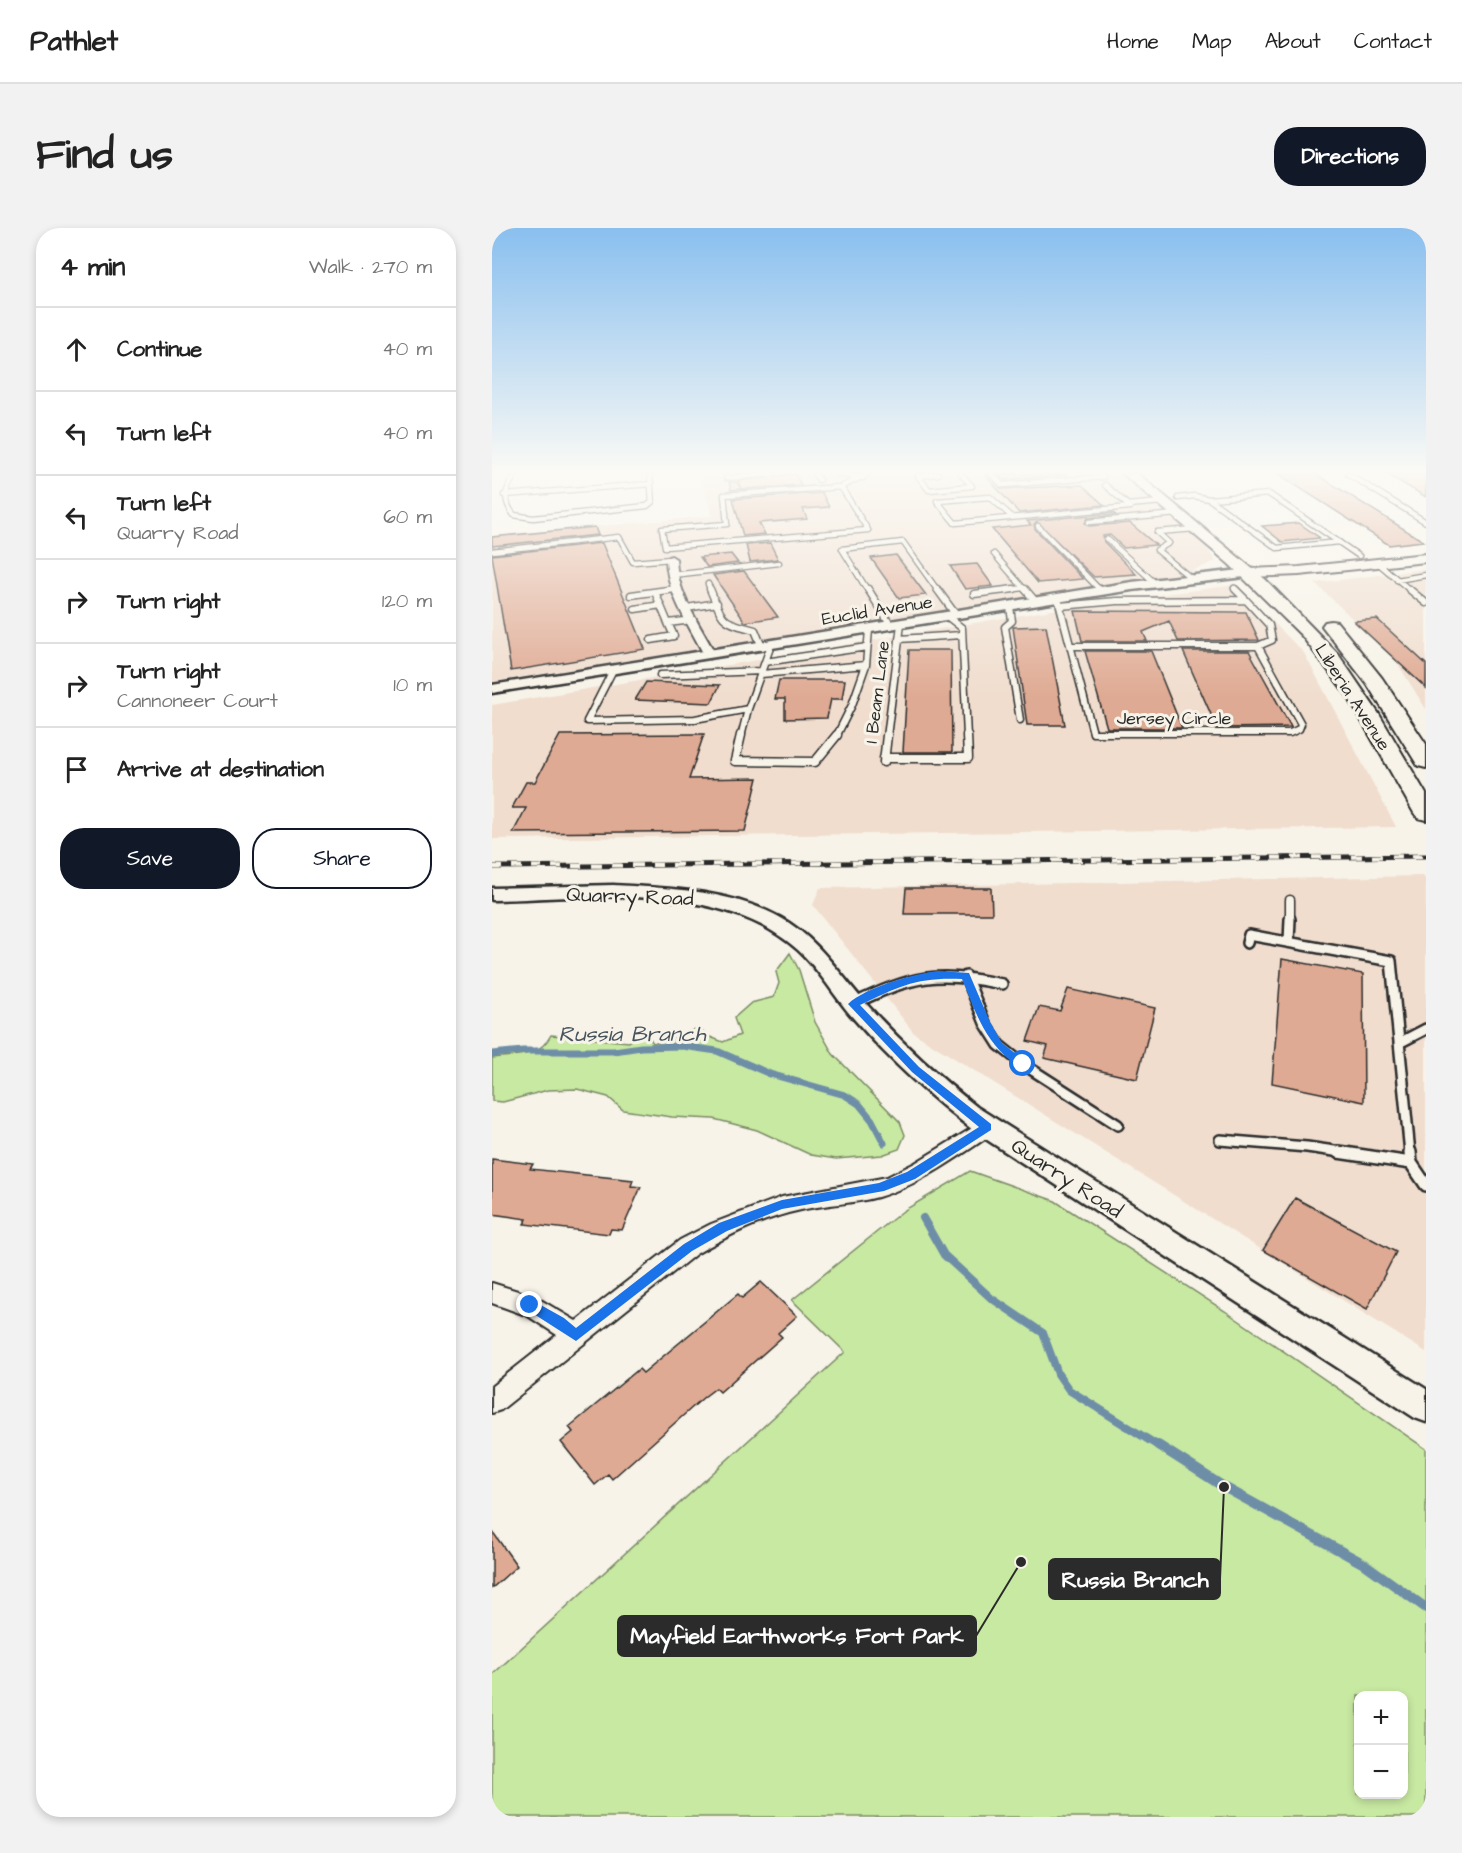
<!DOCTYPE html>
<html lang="en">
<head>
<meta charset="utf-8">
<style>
	body { margin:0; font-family:"Architects Daughter",sans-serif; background:#f2f2f2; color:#222 }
	.controls { position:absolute; right:18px; bottom:18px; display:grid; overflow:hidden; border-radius:12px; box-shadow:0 3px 9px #0003 }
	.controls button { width:54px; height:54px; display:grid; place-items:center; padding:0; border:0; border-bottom:2px solid #e0e0e0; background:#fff; color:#222; font:30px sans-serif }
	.stop { position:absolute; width:18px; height:18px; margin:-14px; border:4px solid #1a73e8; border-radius:50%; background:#fff }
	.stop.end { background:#1a73e8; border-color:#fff; box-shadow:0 2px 6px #0008 }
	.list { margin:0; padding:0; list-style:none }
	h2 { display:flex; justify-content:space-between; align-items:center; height:78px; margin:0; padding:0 24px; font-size:26px }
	h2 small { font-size:20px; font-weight:400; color:#767676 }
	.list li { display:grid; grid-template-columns:39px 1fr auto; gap:18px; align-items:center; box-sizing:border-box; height:84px; padding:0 24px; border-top:2px solid #e0e0e0 }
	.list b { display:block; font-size:22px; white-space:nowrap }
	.list p { margin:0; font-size:20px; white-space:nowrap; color:#767676 }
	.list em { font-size:20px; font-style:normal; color:#767676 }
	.actions { display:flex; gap:12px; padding:18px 24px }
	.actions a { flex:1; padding:14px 0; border:2px solid #111827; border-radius:24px; text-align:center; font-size:21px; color:#111827 }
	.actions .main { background:#111827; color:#fff }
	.icon { flex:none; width:33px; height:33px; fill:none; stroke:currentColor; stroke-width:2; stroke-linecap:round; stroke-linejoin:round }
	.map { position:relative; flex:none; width:934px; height:1589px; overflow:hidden; border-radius:24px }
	header { display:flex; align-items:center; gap:36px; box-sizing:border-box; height:84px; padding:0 30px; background:#fff; border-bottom:2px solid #e0e0e0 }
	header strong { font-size:28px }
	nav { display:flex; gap:33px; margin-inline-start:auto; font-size:21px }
	.intro { display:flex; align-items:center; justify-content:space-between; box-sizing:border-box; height:144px; padding:0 36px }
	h1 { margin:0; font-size:42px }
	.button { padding:15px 27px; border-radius:24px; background:#111827; color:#fff; font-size:21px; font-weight:700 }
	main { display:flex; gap:36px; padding:0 36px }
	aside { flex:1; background:#fff; border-radius:24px; box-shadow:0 3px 9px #0003 }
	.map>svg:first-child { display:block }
	.built { fill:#f0ddce }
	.green { fill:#c8e9a2; stroke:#7a8a66; stroke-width:1.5; fill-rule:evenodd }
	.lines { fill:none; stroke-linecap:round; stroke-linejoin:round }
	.stream-far2 { stroke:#6e8ea7; stroke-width:7 }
	.stream-far1 { stroke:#6e8ea7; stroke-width:8 }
	.stream { stroke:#6e8ea7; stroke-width:10 }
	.building { fill:#dfaa93; stroke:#2b2b2b; stroke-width:1.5 }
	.service-far4-casing { stroke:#2b2b2b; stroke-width:7 }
	.service-far3-casing { stroke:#2b2b2b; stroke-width:9 }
	.service-far2-casing { stroke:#2b2b2b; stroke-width:11 }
	.service-far1-casing { stroke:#2b2b2b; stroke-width:14 }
	.service-casing { stroke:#2b2b2b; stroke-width:16 }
	.minor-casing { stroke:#2b2b2b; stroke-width:4 }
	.tertiary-casing { stroke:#2b2b2b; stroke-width:5 }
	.secondary-casing { stroke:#2b2b2b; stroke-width:4 }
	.trunk-casing { stroke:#2b2b2b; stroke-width:4 }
	.service-far4 { stroke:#f7f3e8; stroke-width:4.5 }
	.service-far3 { stroke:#f7f3e8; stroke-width:6 }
	.service-far2 { stroke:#f7f3e8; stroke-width:8 }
	.service-far1 { stroke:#f7f3e8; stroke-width:9 }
	.service { stroke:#f7f3e8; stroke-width:11 }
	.minor { fill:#f7f3e8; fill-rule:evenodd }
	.tertiary { fill:#f7f3e8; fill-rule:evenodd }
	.secondary { fill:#f7f3e8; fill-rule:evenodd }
	.trunk { fill:#f7f3e8; fill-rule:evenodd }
	.rail-casing { stroke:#2b2b2b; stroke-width:5 }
	.rail { stroke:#f7f3e8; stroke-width:4; stroke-dasharray:10; stroke-linecap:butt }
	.route { fill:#1a73e8 }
	.labels { text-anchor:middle; stroke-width:6; stroke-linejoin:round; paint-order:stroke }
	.far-street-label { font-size:18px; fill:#2b2b2b; stroke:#f7f3e8 }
	.street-label { font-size:21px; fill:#2b2b2b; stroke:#f7f3e8 }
	.water-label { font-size:22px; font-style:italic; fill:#47545e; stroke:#f7f3e8 }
	.leader { fill:none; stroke:#2b2b2b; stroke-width:2 }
	.callout-dot { fill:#2b2b2b; stroke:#f7f3e8; stroke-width:2 }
	.callout { fill:#2b2b2b; stroke:#2b2b2b; stroke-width:2 }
	.callout-label { font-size:22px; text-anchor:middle; font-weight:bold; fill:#fff }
</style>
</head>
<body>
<header>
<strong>Pathlet</strong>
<nav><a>Home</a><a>Map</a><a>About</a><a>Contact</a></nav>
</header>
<div class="intro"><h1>Find us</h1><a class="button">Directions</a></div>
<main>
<aside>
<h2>4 min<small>Walk · 270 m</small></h2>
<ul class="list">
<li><svg class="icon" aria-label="ahead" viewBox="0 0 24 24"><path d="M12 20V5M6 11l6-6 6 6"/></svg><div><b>Continue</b></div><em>40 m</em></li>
<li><svg class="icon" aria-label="left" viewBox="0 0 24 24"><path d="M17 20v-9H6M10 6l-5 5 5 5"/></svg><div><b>Turn left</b></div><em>40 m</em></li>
<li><svg class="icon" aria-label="left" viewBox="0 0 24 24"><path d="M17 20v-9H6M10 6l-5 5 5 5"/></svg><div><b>Turn left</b><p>Quarry Road</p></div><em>60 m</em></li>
<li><svg class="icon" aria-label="right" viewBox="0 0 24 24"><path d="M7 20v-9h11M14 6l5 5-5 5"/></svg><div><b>Turn right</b></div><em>120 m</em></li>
<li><svg class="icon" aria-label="right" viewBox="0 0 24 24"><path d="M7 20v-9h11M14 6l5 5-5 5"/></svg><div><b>Turn right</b><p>Cannoneer Court</p></div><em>10 m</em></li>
<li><svg class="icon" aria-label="arrive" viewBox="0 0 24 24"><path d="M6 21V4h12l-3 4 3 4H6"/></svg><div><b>Arrive at destination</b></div></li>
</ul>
<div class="actions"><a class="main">Save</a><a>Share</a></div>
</aside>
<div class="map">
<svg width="934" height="1589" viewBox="0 0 934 1589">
	<rect width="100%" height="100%" fill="#f7f3e8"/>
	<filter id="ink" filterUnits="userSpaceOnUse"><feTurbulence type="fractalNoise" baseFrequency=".0167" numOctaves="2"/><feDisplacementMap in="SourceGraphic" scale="12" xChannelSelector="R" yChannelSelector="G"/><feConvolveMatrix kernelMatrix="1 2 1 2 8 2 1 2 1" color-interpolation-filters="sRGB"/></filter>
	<g filter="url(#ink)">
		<path class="built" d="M208,246H629L706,308L724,333L698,344L0,454V308L220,288Z
			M934,341V481L902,430L823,355Z
			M744,357L812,425L904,599L0,611V477L601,375Z
			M931,648L934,652V1124L422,805L321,677L328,660Z"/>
		<path class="green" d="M298,725L307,742L323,794L341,826L408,894L413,907L407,921L390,927L344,931L319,927L265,902L222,891L180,889L131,882L116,869L85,861L56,862L11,874L0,873V830C23,827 47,830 59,807L137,814L152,802L161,815L181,810L206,800L218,809L231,814L248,807L242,790L259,775L282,769L287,755L284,744Z
			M478,943L563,973L733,1083L934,1221V1589H0V1447L353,1124L300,1072L411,983ZM866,1468H912V1566H866Z"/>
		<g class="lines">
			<path class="stream-far2" d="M0,826L31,823H122L149,819L190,818L225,823L278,846L353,867L367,876L380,892L392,915"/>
			<path class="stream-far1" d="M431,990L452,1027L499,1070L551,1105L566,1146L577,1162L668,1219"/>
			<path class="stream" d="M666,1217L732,1259L874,1337L934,1380"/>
		</g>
		<path class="building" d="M303,246L309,257L239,262L237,254H245L249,261L246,253Z
			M492,246H496L510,261L590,257L612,277L527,285Z
			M506,246H574L575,247L512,252Z
			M786,246H824L931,313L897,317Z
			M894,246H934V269Z
			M330,265L337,279L311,281L315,291L267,295L273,306L251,308L241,271Z
			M621,285L624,287L596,290L593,295L597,298L638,295L664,317L632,320L618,307L611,308L612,314L644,346L602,349L545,294L542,296L543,301L591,351L546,355L500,301L539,297L535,293Z
			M807,295L828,310L790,314L770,298Z
			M103,299L106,307L0,318V309Z
			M110,315L153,421L19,443L0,327Z
			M278,315L286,331L258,334L254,317Z
			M239,326L246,335L215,339L208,329Z
			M404,327L434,367L407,370L379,330Z
			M485,336L501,358L473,361L458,338Z
			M252,343L286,389L253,394L221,347Z
			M583,383L754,384L767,412L686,413L677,393L651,404L655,413H590Z
			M885,391L934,436V460L862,393Z
			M554,398L573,497H535L521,399Z
			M417,422H459L460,524H411Z
			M593,423H659L690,500H615Z
			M691,423H757L799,499L725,500Z
			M287,452H353L350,471H339L335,490L293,491V471H283Z
			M154,454L228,457L219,475L143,472Z
			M203,506H212L197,551L266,550L253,603L21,605L34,580H20L34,554H43L68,507Z
			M414,660H499L500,686H412Z
			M790,731L871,746L872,874L780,855Z
			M576,761L663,780L645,851L552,830L556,818L535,813L547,779L568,783Z
			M0,931L41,936L38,941L141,952L139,958L149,959L130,1002L119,1001L117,1006L32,996L35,991L0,986Z
			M803,970L904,1024L875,1081L771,1022Z
			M269,1054L305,1088L286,1105L290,1109L228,1164L224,1160L212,1169L120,1251L116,1246L103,1257L69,1214L81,1204L77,1199L147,1141L151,1145L246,1066L250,1070Z
			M0,1303L25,1338L0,1360Z"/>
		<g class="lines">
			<g class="service-far4-casing">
				<path id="service-far4" d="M24,246C13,261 10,272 22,287L41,290L155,278L160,274L158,246
					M323,246L327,252
					M346,246L371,250
					M500,246L510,257L611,249L608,246
					M856,246L934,294
					M426,248L437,262L480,258L469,246
					M426,248L446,246
					M234,250L280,246
					M349,259L376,302L173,319L170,301L235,296L232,267Z
					M349,259L375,246
					M12,267L159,256
					M686,270L702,268L717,271L777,266L867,328
					M717,271L785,320L847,314
					M636,277L670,274
					M520,289L498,269L445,273L463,295L638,279L613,257
					M597,294L685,286
					M546,298L609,363
					M615,311L663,355
					M0,323L127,309L141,334L179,331
					M502,326L534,363
					M886,335L919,363
					M180,347L287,335
					M700,351L665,322L677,315L665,304L703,301
					M905,352L934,347
					M216,356L219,363
					M742,360L745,363
					M172,363L184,361
					M376,363L350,321L411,314L446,363
					M510,363L531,360"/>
			</g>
			<g class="service-far3-casing">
				<path id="service-far3" d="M218,361C232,394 228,393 263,402L270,419
					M376,361L399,398
					M445,361L464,387
					M533,361L544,374
					M607,361L609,363
					M743,361L754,372
					M917,361L934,375
					M163,364L176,395
					M482,366L522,361
					M139,367L183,361
					M566,371L601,505H798L807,501L809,496L766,418
					M568,378L625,373L754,372L777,397L780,412L766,418H579
					M518,379L520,393L513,399L528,492
					M195,380L225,375
					M143,381L169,377
					M456,389L470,400L475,509
					M407,411L470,407
					M159,412L182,408L176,395L201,392
					M273,434L375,419
					M121,442L95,493L203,491L256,481L279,417
					M269,446L374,437L377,402
					M168,447L270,443
					M249,509L256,481
					M344,509L360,477L374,437
					M395,509L409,396"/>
			</g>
			<g class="service-far2-casing">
				<path id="service-far2" d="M249,507L243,533L323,534L345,507
					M392,530H476L475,507
					M392,534L395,507
					M798,693V672"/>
			</g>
			<g class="service-far1-casing">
				<path id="service-far1" d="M797,714L798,691
					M755,715L757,707L899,733L918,925
					M474,748L493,795L507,817L531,836L626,897
					M361,776C420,748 445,742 510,756
					M907,815L934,801
					M728,912L815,919L856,925"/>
			</g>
			<g class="service-casing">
				<path id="service" d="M846,924L919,935L934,957
					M918,924L919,935"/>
			</g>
			<g class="minor-casing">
				<path id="minor" d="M179,328L184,331C185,366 208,397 224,427L222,429H214L212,427C197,397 175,366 174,331Z
					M495,891L502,893L505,899L502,905C465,929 430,956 386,969C361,976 335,976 309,982C271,990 237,1007 204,1026L9,1182L0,1185V1158L65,1107L36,1088L0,1075V1055L42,1068L84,1093L188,1012L219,996L290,969L395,949L423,935Z"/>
			</g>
			<g class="tertiary-casing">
				<path id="tertiary" d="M757,341L763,345L761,348L640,362L0,465V457L640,354Z
					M121,657C176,660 239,662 289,690C328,712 349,749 378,780C411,816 447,849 485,879L934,1161V1194L923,1190L486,906C442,872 400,835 363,792C343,770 328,742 306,722C228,652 96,670 0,672V660Z"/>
			</g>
			<g class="secondary-casing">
				<path id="secondary" d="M934,326V334L807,347L757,349L750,345L757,341L807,339Z"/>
			</g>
			<g class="trunk-casing">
				<path id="trunk" d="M631,246H646L774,352L846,426L887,486L934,566V592L926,590L922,585L855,467L810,408L737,336Z
					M839,393L845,394L890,450L934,516V540L926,538L875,456L830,398L833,394Z"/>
			</g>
			<use href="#service-far4" class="service-far4"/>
			<use href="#service-far3" class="service-far3"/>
			<use href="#service-far2" class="service-far2"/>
			<use href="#service-far1" class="service-far1"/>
			<use href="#service" class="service"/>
			<use href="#minor" class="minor"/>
			<use href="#tertiary" class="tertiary"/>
			<use href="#secondary" class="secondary"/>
			<use href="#trunk" class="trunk"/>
			<g class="rail-casing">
				<path id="rail" d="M0,639L934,628"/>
			</g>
			<use href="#rail" class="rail"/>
		</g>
	</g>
	<linearGradient id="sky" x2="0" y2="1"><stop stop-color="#89bfef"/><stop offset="0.52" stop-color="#fbfaf5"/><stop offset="1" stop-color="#fbfaf5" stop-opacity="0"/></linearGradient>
	<rect width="934" height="469" fill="url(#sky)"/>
	<path class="route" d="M446,743L477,745L498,794L510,815L534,834V839C527,840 524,836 518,832C491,810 483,782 470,751C426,749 407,758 368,777L427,839L499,896V902L423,951L392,963L290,981L235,1003L200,1023L84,1113L34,1081L32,1077L38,1071L72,1090L84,1100L192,1016L227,995L290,972L387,955L415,944L487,899L420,844L356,776C374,759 422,746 446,743Z"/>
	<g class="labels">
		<g class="far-street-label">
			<text transform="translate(385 382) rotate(-9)" y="6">Euclid Avenue</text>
			<text transform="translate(385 464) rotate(-83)" y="6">I Beam Lane</text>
			<text transform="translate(861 469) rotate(57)" y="6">Liberia Avenue</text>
			<text x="682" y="496">Jersey Circle</text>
		</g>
		<g class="street-label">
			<text transform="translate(138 668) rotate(2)" y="7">Quarry Road</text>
			<text transform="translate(575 950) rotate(33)" y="7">Quarry Road</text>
		</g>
		<g class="water-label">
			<text x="140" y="813">Russia Branch</text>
		</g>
	</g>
	<path class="leader" d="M732 1259L728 1351M529 1334L484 1408"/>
	<g class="callout-dot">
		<circle cx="732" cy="1259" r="6"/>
		<circle cx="529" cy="1334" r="6"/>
	</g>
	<g class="callout">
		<rect x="557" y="1331" width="171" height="40" rx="6"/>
		<rect x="126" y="1388" width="358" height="40" rx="6"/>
	</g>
	<g class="callout-label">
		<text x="643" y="1359">Russia Branch</text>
		<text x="305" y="1415">Mayfield Earthworks Fort Park</text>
	</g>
</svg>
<div class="controls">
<button>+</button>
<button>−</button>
</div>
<div class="stop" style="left:531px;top:836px"></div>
<div class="stop end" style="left:38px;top:1077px"></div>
</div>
</main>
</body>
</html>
